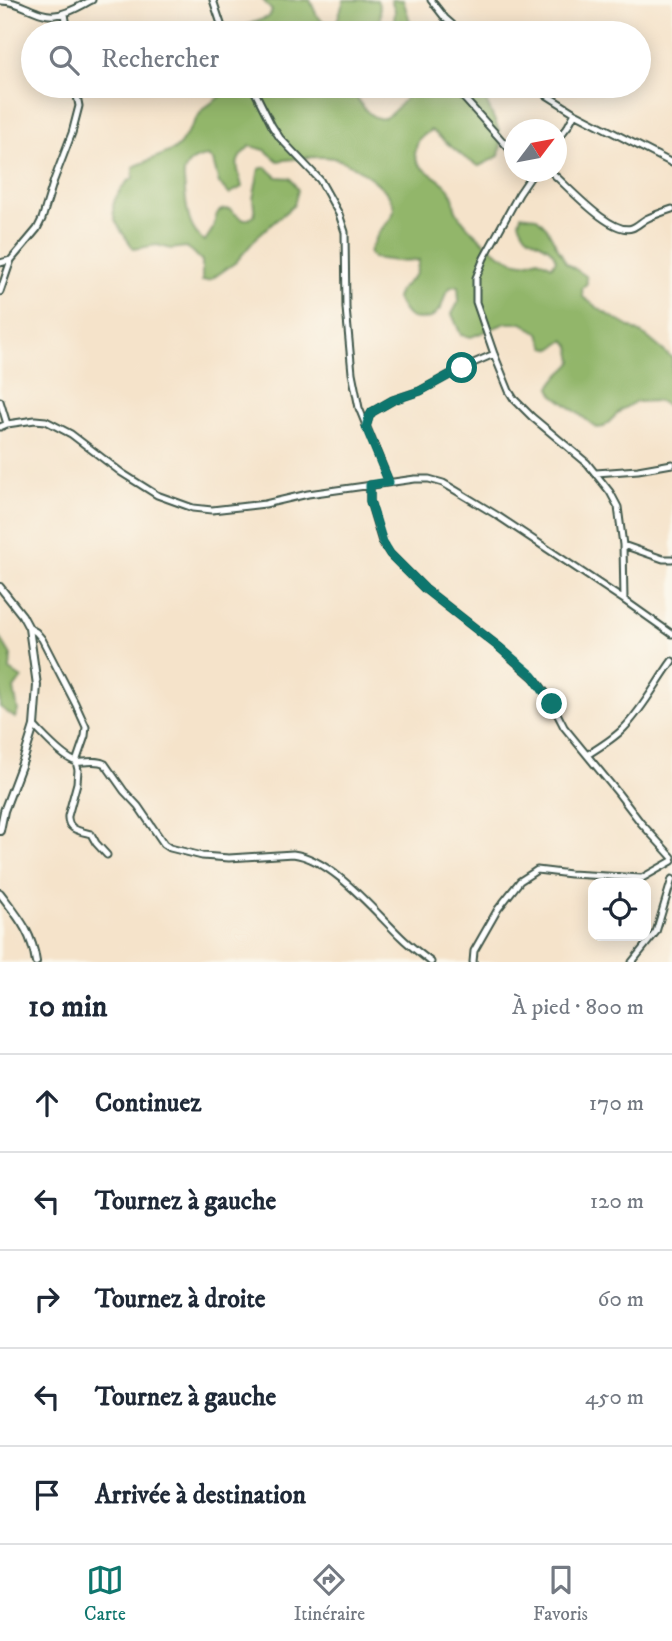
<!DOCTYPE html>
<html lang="fr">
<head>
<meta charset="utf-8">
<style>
	body { margin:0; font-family:"IM FELL DW Pica",serif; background:#f6f6f7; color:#1f2937 }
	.controls { position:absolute; right:21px; bottom:21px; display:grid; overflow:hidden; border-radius:14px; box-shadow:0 4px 18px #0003 }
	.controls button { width:63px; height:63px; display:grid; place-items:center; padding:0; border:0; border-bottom:2px solid #e0e1e3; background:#fff; color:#1f2937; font:35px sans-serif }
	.compass { position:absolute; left:504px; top:119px; width:63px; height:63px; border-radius:50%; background:#fff; box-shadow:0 4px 18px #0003; rotate:58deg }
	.stop { position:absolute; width:21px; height:21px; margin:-16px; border:5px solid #0f766e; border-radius:50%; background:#fff }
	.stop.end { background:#0f766e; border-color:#fff; box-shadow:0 2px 7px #0008 }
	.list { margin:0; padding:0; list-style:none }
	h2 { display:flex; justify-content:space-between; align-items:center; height:91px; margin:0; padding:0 28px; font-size:30px }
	h2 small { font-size:23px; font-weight:400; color:#747a83 }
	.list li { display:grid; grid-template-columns:46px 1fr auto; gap:21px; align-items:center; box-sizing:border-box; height:98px; padding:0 28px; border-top:2px solid #e0e1e3 }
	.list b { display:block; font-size:26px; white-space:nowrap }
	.list em { font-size:23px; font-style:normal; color:#747a83 }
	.icon { flex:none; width:38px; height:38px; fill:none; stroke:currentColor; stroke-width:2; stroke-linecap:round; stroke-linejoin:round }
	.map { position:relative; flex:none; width:672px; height:962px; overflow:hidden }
	.search { position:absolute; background:#fff; box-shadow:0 4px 18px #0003; left:21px; right:21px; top:21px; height:77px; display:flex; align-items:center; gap:18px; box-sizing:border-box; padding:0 24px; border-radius:38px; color:#747a83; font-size:26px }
	.sheet { height:581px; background:#fff }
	nav { display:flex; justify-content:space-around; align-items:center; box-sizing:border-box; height:98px; border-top:2px solid #e0e1e3; background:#fff; font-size:19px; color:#747a83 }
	nav a { display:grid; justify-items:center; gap:4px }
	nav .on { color:#0f766e }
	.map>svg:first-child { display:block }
	.forest { fill:#92b66a; stroke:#587a4f; stroke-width:2 }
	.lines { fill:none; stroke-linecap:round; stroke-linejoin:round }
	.minor-casing { stroke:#3f564a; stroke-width:9 }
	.tertiary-casing { stroke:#3f564a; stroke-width:10 }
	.minor { stroke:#fff; stroke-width:5 }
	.tertiary { stroke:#fff; stroke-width:6 }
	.route { stroke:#0f766e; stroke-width:9 }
</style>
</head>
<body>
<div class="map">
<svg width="672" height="962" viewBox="0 0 672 962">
	<rect width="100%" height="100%" fill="#fbf7ec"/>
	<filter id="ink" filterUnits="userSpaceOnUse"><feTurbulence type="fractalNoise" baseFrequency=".0143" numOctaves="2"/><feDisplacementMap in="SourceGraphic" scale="14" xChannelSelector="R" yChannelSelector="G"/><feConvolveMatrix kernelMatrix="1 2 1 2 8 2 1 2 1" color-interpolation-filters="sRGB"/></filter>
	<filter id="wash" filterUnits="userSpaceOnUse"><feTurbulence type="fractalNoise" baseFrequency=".00686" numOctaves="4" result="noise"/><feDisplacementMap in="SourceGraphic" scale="28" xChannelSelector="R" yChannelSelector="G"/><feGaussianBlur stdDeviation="1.57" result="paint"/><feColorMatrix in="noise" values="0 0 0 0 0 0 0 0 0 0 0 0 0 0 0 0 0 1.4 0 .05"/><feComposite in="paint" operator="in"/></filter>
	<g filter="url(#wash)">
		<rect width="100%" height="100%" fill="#f5e3ca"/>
		<path class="forest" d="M263,0H310L317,16L329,27L336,24L344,0H377C382,10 381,21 376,31L368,33L361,31L357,33H238C246,23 258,21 269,17L272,11Z
			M391,0H403L414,33H393L395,10Z
			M230,86H350C355,97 370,122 384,118C392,115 399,105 405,99L404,86C422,86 468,82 481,94C487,100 490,111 494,119C501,135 503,139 499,156L479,166L465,158L431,130L419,139C417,144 415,150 415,155C418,173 445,177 452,194C455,199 453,205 456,210C464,227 502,262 523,263C527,263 533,261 538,259L552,266L556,260C552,245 541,245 529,237C524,234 522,228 519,222L521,215L536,217L547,228L566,263L586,276L587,283L582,289L583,297L602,311L647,337L672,358V408L658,401L635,402L621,410L604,427L597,428L553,394L550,388C554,376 567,371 573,361L570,346L565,340L552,349L545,347L539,333L522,323H506L471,337L461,335L452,314L459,301L458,286L451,287L446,293L441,308L431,318C408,321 408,318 396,298L399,291L416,274L419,260L396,261L373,258L369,252C372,246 375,239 379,233C383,225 393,220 394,210C394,189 352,162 333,158C316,155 296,159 278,161L265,150L250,146C232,162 237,165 242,187L229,194L219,183L213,161L208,156C198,157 189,160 185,170C182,176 185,184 185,192C187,209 188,231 205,241C207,237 210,234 212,230C218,219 212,209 229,209L242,219H249L255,214L253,199L259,169L266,167L277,177L290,178L298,190L294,205L259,235L236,262L210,280L202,281V261L192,251L186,247L171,249L157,245L134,249C123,233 104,214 118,194C122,188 125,182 133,178V167L174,150L180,144L203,109L228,91Z
			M0,637L11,655L10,670L22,678L14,689L18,711L15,718L0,707Z"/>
	</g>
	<g filter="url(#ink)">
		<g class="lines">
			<g class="minor-casing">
				<path id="minor" d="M213,0L224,33
					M431,0L445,18L462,33
					M0,1C20,0 37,17 55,15C68,14 80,6 92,0
					M65,14L68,33
					M252,86L272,126L280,138L320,180L339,214L345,232L346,308L352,373L359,408L389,482
					M453,86L514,154
					M532,86L575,113L672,163
					M556,141L568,126L575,113
					M534,172L519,194L484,258L476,278V302L494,354L509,391L514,399L532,417L587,463L610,492L618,507L623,545L624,600
					M551,172C566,184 611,236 632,228C637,226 641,222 646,219C654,215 663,212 672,209
					M0,263L11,260
					M0,292L11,260L37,229L42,219L54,180L72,133L79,106L75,86
					M0,401L7,424
					M0,427L7,424L35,420L46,421L71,434L122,473L157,495L193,508L212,510L265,504L308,494L415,479H429L443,483L455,490L498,516L624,600L672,634
					M366,427L369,417L372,412L393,400L420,391L462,368L494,354
					M596,473L638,470L672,464
					M370,485V501L382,542L390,554L425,589L499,647L535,679L548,696L564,727L618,793L641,823L672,857
					M623,545L663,559H672
					M29,628L36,632L42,639L75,703L86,727L85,736L76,762L78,770L77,783L68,816C67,830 80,831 91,834L96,843L107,855
					M34,726C44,736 64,759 77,762C87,763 96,759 105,764L124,791L138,806L164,844L170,848L202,856L229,858L293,854C332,859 373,910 401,937C410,946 421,954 431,962
					M587,755C600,747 613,739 623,729C643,709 656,683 672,661
					M473,962L474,951L498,909L520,881L534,872L537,870L570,874L642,878L672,861
					M632,962L656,932L672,879"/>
			</g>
			<g class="tertiary-casing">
				<path id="tertiary" d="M0,587L22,615L29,628L37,685L34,726L24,758L4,811L0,831
					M0,893C18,917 32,932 36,962"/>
			</g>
			<use href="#minor" class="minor"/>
			<use href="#tertiary" class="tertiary"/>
		</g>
	</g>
	<g class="lines" filter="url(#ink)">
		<path class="route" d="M462,368L420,391L393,400L372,412L369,417L366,427L389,482L370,485V501L383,542L390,554L425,589L499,647L533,676L552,704"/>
	</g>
</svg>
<div class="controls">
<button><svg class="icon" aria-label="locate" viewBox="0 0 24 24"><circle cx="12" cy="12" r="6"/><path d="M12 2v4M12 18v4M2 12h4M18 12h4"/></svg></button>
</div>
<svg class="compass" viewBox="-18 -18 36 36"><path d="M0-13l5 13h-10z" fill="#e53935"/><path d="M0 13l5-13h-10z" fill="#747a83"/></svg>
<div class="stop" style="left:462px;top:368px"></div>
<div class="stop end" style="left:552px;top:704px"></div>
<div class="search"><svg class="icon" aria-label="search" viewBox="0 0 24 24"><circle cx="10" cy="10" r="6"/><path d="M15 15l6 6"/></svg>Rechercher</div>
</div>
<section class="sheet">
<h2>10 min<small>À pied · 800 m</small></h2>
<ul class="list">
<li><svg class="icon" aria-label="ahead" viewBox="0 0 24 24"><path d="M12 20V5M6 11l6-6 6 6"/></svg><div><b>Continuez</b></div><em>170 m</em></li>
<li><svg class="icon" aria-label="left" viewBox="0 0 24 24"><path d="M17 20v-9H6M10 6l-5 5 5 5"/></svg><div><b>Tournez à gauche</b></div><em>120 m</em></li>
<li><svg class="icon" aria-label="right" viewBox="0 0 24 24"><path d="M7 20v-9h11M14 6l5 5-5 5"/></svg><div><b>Tournez à droite</b></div><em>60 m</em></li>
<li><svg class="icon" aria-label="left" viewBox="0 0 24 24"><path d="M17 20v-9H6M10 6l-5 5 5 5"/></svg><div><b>Tournez à gauche</b></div><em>450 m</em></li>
<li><svg class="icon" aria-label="arrive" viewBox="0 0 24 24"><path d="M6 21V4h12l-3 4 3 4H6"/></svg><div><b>Arrivée à destination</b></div></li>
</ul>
</section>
<nav>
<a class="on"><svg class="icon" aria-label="map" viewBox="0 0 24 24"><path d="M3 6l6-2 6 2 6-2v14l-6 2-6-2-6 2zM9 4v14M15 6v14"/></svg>Carte</a>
<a><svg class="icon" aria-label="directions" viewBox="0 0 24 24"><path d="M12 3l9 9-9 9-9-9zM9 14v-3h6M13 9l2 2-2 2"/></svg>Itinéraire</a>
<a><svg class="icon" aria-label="saved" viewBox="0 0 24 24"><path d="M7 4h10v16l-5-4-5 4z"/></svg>Favoris</a>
</nav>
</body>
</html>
